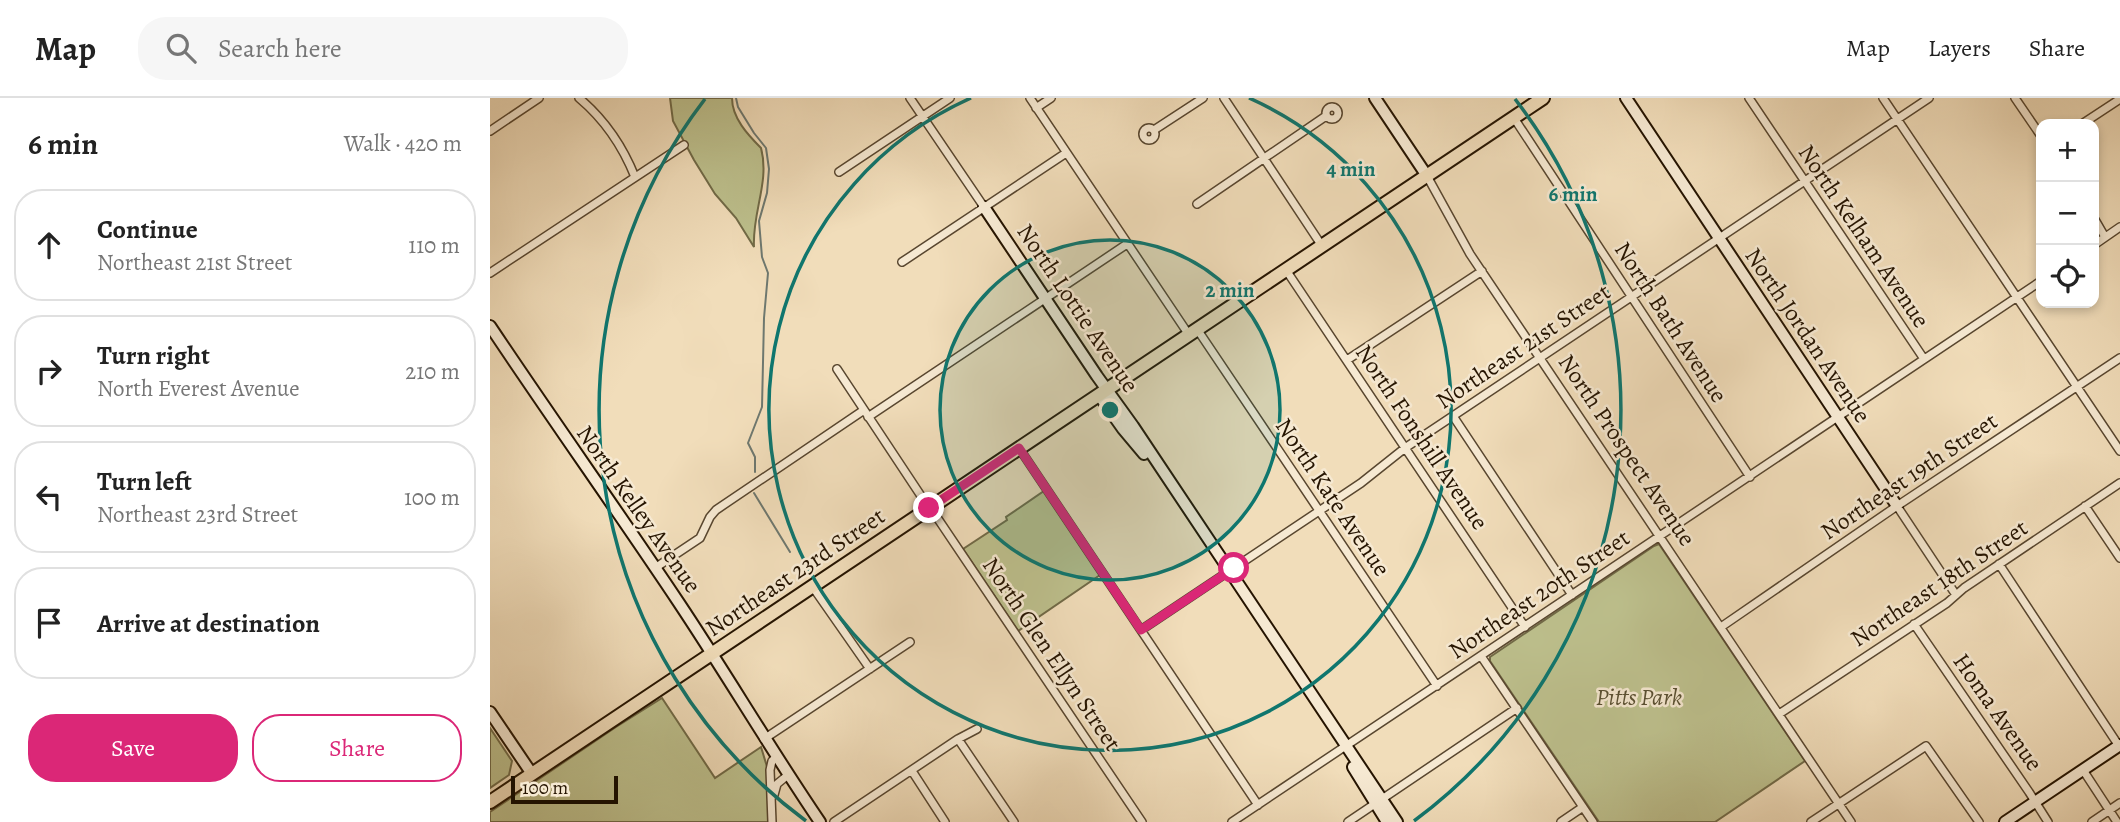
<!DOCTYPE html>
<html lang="en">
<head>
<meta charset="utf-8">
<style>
	body { margin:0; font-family:Alegreya,serif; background:#f6f6f6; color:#222 }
	.controls { position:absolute; right:21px; top:21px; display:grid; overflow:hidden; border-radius:14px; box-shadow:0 4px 10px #0003 }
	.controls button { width:63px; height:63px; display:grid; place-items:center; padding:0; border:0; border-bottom:2px solid #e0e0e0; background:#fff; color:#222; font:35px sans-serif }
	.scale { position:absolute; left:21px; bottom:18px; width:107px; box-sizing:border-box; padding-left:7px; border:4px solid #251401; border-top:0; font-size:19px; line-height:24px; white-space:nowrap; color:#251401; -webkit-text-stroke:5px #f6e9d2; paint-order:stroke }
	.stop { position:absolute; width:21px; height:21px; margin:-16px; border:5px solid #db2777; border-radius:50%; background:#fff }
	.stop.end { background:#db2777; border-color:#fff; box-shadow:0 2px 7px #0008 }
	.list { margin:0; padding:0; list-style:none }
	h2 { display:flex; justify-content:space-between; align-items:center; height:91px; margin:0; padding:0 28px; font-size:30px }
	h2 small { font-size:23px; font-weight:400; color:#767676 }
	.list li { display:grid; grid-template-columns:46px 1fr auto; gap:21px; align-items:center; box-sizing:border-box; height:112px; margin:0 14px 14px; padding:0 14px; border:2px solid #e0e0e0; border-radius:28px }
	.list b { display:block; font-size:26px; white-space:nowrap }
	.list p { margin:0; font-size:23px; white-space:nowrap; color:#767676 }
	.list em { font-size:23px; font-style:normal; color:#767676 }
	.actions { display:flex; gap:14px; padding:21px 28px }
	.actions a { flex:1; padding:16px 0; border:2px solid #db2777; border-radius:28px; text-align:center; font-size:24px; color:#db2777 }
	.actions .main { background:#db2777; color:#fff }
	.icon { flex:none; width:38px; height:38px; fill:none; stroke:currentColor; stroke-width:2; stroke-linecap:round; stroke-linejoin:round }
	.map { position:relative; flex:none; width:1630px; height:724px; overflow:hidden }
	header { display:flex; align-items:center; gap:42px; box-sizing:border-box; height:98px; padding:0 35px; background:#fff; border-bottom:2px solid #e0e0e0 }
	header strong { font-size:33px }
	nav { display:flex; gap:38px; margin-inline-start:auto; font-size:24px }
	.search { width:490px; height:63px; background:#f6f6f6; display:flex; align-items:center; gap:18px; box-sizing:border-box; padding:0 24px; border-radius:28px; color:#767676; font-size:26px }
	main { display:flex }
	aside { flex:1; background:#fff }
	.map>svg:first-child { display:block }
	.green { fill:#bdc08d; stroke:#716a47; stroke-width:2 }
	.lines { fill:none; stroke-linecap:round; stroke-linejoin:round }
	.stream { stroke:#6e786f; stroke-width:2 }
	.street-casing { stroke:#58462f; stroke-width:10 }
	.secondary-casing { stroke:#251401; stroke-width:14 }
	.primary-casing { stroke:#251401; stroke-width:16 }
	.street { stroke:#f6e9d2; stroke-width:7 }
	.secondary { stroke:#f6e9d2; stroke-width:10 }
	.primary { stroke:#f1ddba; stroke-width:12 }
	.route { stroke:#db2777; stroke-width:9 }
	.ring { fill:none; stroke:#0f766e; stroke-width:3.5 }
	.labels { text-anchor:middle; stroke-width:5; stroke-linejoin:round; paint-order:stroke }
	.street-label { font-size:24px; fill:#251401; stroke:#f6e9d2 }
	.park-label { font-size:24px; font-style:italic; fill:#5a5032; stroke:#f6e9d2 }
	.centre { fill:#0f766e; stroke:#f6e9d2; stroke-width:3.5 }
	.ring-label { font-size:21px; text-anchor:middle; font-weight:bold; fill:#0f766e; stroke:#f6e9d2; stroke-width:5; stroke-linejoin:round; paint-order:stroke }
</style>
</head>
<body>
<header>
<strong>Map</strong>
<div class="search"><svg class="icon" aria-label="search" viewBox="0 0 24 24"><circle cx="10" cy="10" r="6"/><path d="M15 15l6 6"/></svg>Search here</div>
<nav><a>Map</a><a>Layers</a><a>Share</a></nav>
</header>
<main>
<aside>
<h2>6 min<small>Walk · 420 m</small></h2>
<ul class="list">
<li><svg class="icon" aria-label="ahead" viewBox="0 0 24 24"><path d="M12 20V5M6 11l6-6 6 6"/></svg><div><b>Continue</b><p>Northeast 21st Street</p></div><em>110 m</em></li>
<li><svg class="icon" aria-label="right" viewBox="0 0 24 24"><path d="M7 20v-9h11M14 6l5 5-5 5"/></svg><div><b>Turn right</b><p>North Everest Avenue</p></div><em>210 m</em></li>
<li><svg class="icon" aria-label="left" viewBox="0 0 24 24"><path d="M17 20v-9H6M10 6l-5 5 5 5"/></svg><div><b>Turn left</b><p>Northeast 23rd Street</p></div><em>100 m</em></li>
<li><svg class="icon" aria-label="arrive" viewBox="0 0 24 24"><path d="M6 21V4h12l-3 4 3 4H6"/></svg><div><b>Arrive at destination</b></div></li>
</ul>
<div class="actions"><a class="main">Save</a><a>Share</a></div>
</aside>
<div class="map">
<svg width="1630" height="724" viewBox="0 0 1630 724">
	<rect width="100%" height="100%" fill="#f1ddba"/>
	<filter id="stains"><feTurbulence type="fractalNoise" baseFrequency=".00286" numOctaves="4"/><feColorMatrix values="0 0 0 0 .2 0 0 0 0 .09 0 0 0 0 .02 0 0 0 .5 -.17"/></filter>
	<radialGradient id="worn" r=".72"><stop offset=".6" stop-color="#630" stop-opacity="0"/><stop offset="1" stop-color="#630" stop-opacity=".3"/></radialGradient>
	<path class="green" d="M180,0H242C242,20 258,37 271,50C280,84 262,114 264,149L246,120L225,96L204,62L183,23Z
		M554,393L610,477L528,533L473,451L517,422L516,419Z
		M1169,446L1315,663L1225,724H1109L1000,563V559L1164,448Z
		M172,600L225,680L271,649L278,672V724H0V714L126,629Z
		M0,630L22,663L19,677L0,690Z"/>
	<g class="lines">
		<path class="stream" d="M246,0L248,9L264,35L276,50L279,71L277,95L269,123L272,159L278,175L274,220L272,309L258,345L265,359V374
			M264,395L300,454"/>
		<g class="street-casing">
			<path id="street" d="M89,0C114,21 133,49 145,79
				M420,0L494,109
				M540,0L699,237
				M734,0L832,148
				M1259,0L1434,261
				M1393,0L1630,353
				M1525,0L1551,38
				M836 15a6 6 0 1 1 12 0a6 6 0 1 1-12 0Z
				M546,10L561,0
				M1024,20L1260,379
				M1592,26L1630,1
				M653 36a6 6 0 1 1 12 0a6 6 0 1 1-12 0Z
				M664,32L713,0
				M0,33L49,0
				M349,74L460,0
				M937,78L980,156L1361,724
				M707,106L836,18
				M1604,120L1615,139
				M1604,147L1630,129
				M412,164L576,55
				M796,172L1035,529
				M0,175L194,47
				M707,231L947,588
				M857,262L992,173
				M347,271L439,410
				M963,318L1082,497
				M378,319L637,146
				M529,350L768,707
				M1407,408L1466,497
				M1595,408L1630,460
				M440,409L652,724
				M1509,466L1629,648
				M165,470L210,440L220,419L226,412L374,312
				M322,488L380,571
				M1424,526L1539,694L1558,724
				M1231,529L1407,408L1630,260
				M651,532L871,385L915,350L1439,0
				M991,558L1103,724
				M1289,616L1457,505L1474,490L1630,385
				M274,641L420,544
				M468,641L524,724
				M1593,672L1627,724
				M422,673L455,724
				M284,697L287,686L298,677
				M282,724L280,672L282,663L286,659
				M344,724L468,641L487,631
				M742,724L1551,183
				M858,724L1027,610
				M1071,724L1093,709
				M1321,724L1436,648L1489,724
				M1602,724L1630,705"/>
		</g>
		<g class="secondary-casing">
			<path id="secondary" d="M885,0L937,78
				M1136,0L1407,408
				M494,109L607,278L643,328L907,724
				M0,228C62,321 127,412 189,505C237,577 281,652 330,724
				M609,297L633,331L654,356
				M0,614L42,676
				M863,669L897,724
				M1515,724L1630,647"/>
		</g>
		<g class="primary-casing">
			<path id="primary" d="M0,704L1053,0"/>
		</g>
		<use href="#street" class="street"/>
		<use href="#secondary" class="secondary"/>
		<use href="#primary" class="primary"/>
	</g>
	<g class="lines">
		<path class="route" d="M439,410L529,350L651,532L744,470"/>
	</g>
	<circle cx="620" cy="312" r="170" fill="#0f766e" fill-opacity=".12"/>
	<g class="ring">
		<circle cx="620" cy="312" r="170"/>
		<path d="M759 0A341 341 0 1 1 481 0"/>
		<path d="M316 723A511 511 0 0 1 215 1M1025 1A511 511 0 0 1 924 723"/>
	</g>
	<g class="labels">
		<g class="street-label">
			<text transform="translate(1374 138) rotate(56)" y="8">North Kelham Avenue</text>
			<text transform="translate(588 210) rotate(56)" y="8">North Lottie Avenue</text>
			<text transform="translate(1181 224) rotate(57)" y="8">North Bath Avenue</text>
			<text transform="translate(1318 237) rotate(56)" y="8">North Jordan Avenue</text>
			<text transform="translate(1033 248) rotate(-34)" y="8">Northeast 21st Street</text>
			<text transform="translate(932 339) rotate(56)" y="8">North Fonshill Avenue</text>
			<text transform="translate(1137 352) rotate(56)" y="8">North Prospect Avenue</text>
			<text transform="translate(1419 378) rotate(-34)" y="8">Northeast 19th Street</text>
			<text transform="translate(843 399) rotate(56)" y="8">North Kate Avenue</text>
			<text transform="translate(149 411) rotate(55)" y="8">North Kelley Avenue</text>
			<text transform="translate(305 474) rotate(-34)" y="8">Northeast 23rd Street</text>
			<text transform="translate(1449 485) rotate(-34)" y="8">Northeast 18th Street</text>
			<text transform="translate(1049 496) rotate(-34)" y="8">Northeast 20th Street</text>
			<text transform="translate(562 556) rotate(56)" y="8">North Glen Ellyn Street</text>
			<text transform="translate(1508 614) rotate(55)" y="8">Homa Avenue</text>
		</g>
		<g class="park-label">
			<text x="1149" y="607">Pitts Park</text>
		</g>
	</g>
	<circle cx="620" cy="312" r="10" class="centre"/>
	<g class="ring-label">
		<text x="861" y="78">4 min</text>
		<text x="1083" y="103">6 min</text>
		<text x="740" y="199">2 min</text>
	</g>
	<rect width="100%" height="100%" filter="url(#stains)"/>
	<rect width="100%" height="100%" fill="url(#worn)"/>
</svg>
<div class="controls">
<button>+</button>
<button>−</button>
<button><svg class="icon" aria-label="locate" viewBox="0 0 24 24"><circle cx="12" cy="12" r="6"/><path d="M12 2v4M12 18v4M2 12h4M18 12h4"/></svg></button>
</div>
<div class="scale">100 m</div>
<div class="stop" style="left:744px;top:470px"></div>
<div class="stop end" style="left:439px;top:410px"></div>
</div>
</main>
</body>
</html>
